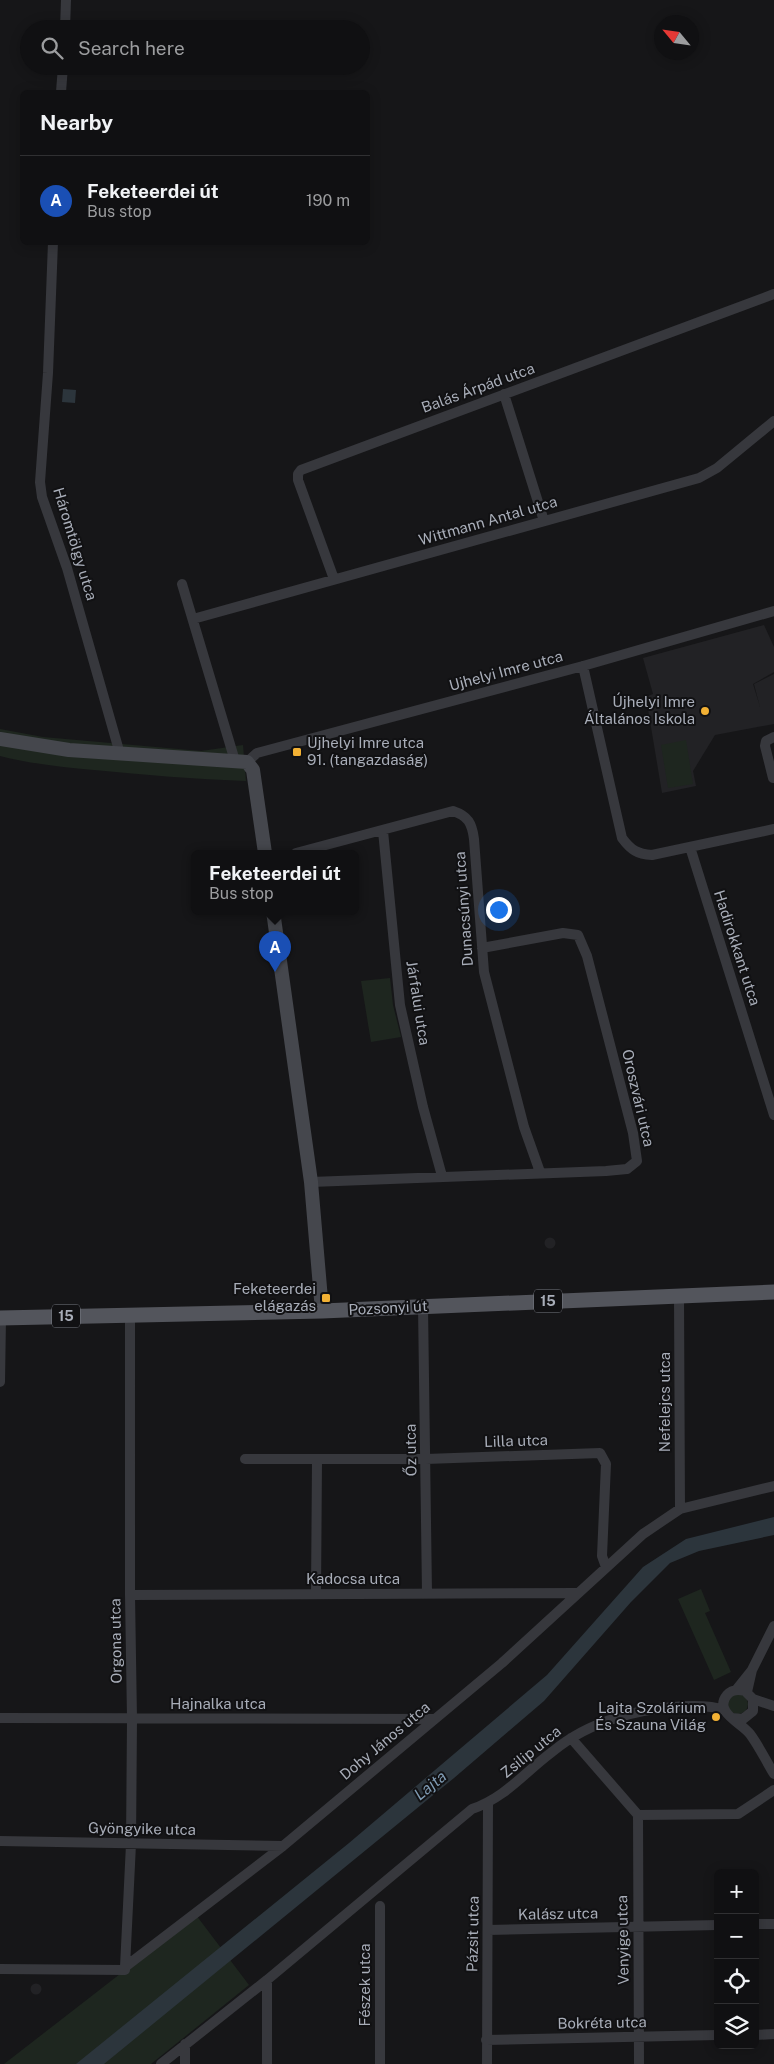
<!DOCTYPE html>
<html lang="en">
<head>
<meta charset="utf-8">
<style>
	body { margin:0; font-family:"Public Sans",sans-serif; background:#1e1e20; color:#f1f3f6 }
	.controls { position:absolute; right:15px; bottom:15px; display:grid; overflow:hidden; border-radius:8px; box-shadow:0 2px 12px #0003 }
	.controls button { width:45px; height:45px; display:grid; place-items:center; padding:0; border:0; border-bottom:1px solid #303032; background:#101012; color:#f1f3f6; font:25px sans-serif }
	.compass { position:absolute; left:654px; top:15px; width:45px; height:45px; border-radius:50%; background:#101012; box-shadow:0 2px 12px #0003; rotate:299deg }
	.you { position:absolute; left:498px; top:909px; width:18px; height:18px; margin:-12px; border:4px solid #fff; border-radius:50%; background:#1a73e8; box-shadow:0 0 0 8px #1a73e833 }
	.badge { display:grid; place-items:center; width:32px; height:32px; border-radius:50%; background:#f2b134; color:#fff; font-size:16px; font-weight:700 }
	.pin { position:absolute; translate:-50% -41px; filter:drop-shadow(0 1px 2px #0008) }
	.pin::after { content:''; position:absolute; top:26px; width:18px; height:15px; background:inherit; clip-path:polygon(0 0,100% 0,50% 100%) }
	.popup { position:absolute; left:191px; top:850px; width:168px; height:65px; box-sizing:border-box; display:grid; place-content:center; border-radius:8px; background:#101012; filter:drop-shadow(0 1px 4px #0005); font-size:16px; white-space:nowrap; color:#9c9d9f }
	.popup b { font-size:19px; color:#f1f3f6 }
	.popup::after { content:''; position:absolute; left:50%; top:100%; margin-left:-10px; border:10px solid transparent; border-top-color:#101012 }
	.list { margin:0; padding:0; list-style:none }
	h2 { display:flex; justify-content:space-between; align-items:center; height:65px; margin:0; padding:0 20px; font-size:21px }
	h2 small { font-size:16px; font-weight:400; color:#9c9d9f }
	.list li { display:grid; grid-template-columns:32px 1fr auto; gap:15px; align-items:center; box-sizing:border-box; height:90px; padding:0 20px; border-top:1px solid #303032 }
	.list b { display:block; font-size:19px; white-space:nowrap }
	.list p { margin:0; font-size:16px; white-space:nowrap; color:#9c9d9f }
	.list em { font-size:16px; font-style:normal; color:#9c9d9f }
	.icon { flex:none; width:28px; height:28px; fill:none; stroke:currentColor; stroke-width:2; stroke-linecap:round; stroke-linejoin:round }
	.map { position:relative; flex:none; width:774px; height:2064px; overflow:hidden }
	.search { position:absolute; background:#101012; box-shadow:0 2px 12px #0003; left:20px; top:20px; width:350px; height:55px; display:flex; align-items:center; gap:12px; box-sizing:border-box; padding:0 18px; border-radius:28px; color:#9c9d9f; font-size:19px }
	.panel { position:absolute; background:#101012; box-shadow:0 2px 12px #0003; left:20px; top:90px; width:350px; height:155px; border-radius:8px }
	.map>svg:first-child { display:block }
	.built { fill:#222225 }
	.green { fill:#1e261f }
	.water { fill:#2c353c }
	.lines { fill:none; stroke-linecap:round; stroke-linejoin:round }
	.minor { stroke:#37383d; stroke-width:10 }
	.secondary { stroke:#45474d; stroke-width:14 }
	.primary { stroke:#53555c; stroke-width:15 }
	.poi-dot { fill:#f2b134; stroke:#111113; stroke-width:2 }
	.labels { text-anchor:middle; stroke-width:4; stroke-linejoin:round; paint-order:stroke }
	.shield { fill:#111113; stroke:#7b7e86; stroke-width:1 }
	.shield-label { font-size:14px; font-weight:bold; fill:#a8adb8 }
	.street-label { font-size:15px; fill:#a8adb8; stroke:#111113 }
	.poi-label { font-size:15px; fill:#a8adb8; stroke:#111113; text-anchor:end }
	.water-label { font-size:16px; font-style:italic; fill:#7f9bb3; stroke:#111113 }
</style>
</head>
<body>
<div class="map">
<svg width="774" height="2064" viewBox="0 0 774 2064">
	<rect width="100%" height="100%" fill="#161618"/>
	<path class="built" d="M764,625L774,647V672L753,684L760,707L754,684L774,674V724L715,735L693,771L696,786L662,793L646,697L653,694L643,658Z
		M544.5 1243a5.5 5.5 0 1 1 11 0a5.5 5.5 0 1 1-11 0Z
		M30.5 1989a5.5 5.5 0 1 1 11 0a5.5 5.5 0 1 1-11 0Z"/>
	<path class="green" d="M0,729L43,737L201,751L243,745L246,781C195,779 145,775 94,770C63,767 31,764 0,756Z
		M686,740L693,784L668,788L661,745Z
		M390,978L393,1005L401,1037L371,1042L361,981Z
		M701,1589L710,1611L705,1613L731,1672L714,1680L678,1599Z
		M728 1704a10 10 0 1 1 20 0a10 10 0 1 1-20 0Z
		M196,1915L249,1985L151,2064H4Z"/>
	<path class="water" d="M63,389L76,390L75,403L62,402Z
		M774,1517V1535L699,1551L670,1563L631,1602L544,1701L454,1778L104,2064H76L349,1843L547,1675L643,1567L686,1539Z"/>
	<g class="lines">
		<path class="minor" d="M65,29L66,0
			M61,92L63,66
			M53,242L48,373L40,482L42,497L67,568L120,754
			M504,394L544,521
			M334,579L298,480V474L301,470L774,294
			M182,584L235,761
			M193,619L699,478L717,468L774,421
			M583,666L622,838C631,850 637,854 652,855L774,829
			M247,762L257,753L583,666L774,611
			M773,778L765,746L766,741L774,737
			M383,831L400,1005L423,1107L442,1176
			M690,847L774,1115
			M296,853L453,811C468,816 472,823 474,839L484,972L524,1127L540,1172
			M311,1182L606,1171L627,1169L637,1161L633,1133L587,956L578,935L563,933L482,948
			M679,1296L680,1509
			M423,1306L427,1593
			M0,1382L1,1318
			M245,1459H426L600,1453L606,1464L602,1556L606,1567
			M316,1594L317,1460
			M130,1595L576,1593
			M752,1670L774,1626
			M736,1690L752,1670L747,1692
			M753,1699L774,1706
			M0,1718L435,1719
			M732,1718L743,1719L753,1711V1699L745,1691C738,1689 732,1689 727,1695C713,1712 742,1723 750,1734C759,1746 766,1761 774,1774
			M571,1738L638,1815L738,1814L774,1790
			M638,1815L639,2064
			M0,1841L283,1846
			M755,1924H774
			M488,1930L718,1925
			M125,1967L131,1844L132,1719L130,1595V1315
			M0,1969L125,1970V1967L283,1846L435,1719L502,1663L643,1534L680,1509L774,1486
			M267,1980V2064
			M755,2035L774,2034
			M486,2040L718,2035
			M161,2064L267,1980L472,1809C505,1798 525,1772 552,1752C570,1737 593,1725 616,1718C643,1709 698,1701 725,1710
			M185,2064V2044
			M380,2064V1906
			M487,2064L488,1804"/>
		<path class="secondary" d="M0,739L69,750L247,762L253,770L265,853
			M273,911L311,1182L322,1311"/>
		<path class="primary" d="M0,1318L322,1311L774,1292"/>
	</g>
	<g class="poi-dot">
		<circle cx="705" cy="711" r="5"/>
		<rect x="292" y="747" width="10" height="10" rx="2.5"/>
		<rect x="321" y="1293" width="10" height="10" rx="2.5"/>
		<circle cx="716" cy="1717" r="5"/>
	</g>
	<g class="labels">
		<g class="shield">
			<rect x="534" y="1289.5" width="28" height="23" rx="4"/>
			<rect x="52" y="1304.5" width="28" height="23" rx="4"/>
		</g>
		<g class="shield-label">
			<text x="548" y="1306">15</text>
			<text x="66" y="1321">15</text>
		</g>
		<g class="street-label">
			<text transform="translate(478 388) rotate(-20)" y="5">Balás Árpád utca</text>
			<text transform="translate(488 521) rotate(-16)" y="5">Wittmann Antal utca</text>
			<text transform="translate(75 544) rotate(73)" y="5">Háromtölgy utca</text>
			<text transform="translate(506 671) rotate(-15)" y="5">Ujhelyi Imre utca</text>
			<text transform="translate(464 909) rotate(-94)" y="5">Dunacsúnyi utca</text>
			<text transform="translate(737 948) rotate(72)" y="5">Hadirokkant utca</text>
			<text transform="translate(418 1003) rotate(81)" y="5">Járfalui utca</text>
			<text transform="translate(638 1098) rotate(77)" y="5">Oroszvári utca</text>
			<text transform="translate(388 1308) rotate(-3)" y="5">Pozsonyi út</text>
			<text transform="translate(665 1402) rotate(-90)" y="5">Nefelejcs utca</text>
			<text transform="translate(516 1441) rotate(-2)" y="5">Lilla utca</text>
			<text transform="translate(411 1450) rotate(-91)" y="5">Őz utca</text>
			<text x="353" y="1584">Kadocsa utca</text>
			<text transform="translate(116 1641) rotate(-91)" y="5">Orgona utca</text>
			<text x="218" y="1709">Hajnalka utca</text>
			<text transform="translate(385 1741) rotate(-40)" y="5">Dohy János utca</text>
			<text transform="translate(531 1752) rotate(-39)" y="5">Zsilip utca</text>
			<text transform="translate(142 1829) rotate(1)" y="5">Gyöngyike utca</text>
			<text transform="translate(558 1914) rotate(-1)" y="5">Kalász utca</text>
			<text transform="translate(473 1934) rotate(-89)" y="5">Pázsit utca</text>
			<text transform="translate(623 1940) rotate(-91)" y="5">Venyige utca</text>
			<text transform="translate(365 1985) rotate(-90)" y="5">Fészek utca</text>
			<text transform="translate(602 2023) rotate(-1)" y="5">Bokréta utca</text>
		</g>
		<g class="poi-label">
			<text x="695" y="707">Újhelyi Imre<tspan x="695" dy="17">Általános Iskola</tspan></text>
			<text x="307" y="748" text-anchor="start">Ujhelyi Imre utca<tspan x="307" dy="17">91. (tangazdaság)</tspan></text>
			<text x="316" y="1294">Feketeerdei<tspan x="316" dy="17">elágazás</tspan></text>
			<text x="706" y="1713">Lajta Szolárium<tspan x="706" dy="17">És Szauna Világ</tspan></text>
		</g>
		<g class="water-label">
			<text transform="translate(430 1785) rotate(-39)" y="6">Lajta</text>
		</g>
	</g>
</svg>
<div class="controls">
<button>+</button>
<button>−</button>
<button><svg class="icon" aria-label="locate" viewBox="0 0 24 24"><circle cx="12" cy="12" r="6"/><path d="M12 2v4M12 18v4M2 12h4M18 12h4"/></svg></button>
<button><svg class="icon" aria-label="layers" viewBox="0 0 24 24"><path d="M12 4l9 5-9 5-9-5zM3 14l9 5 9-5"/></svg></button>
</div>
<svg class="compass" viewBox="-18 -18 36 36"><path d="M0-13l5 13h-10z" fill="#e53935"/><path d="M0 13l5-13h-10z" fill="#9c9d9f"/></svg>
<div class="you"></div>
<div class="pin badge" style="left:275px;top:972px;background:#1a4fb4">A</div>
<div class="popup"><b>Feketeerdei út</b>Bus stop</div>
<div class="search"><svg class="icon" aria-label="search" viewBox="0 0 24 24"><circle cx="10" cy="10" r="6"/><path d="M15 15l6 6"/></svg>Search here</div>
<section class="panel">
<h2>Nearby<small></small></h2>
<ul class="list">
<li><span class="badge" style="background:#1a4fb4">A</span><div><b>Feketeerdei út</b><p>Bus stop</p></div><em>190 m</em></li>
</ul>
</section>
</div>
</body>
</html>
